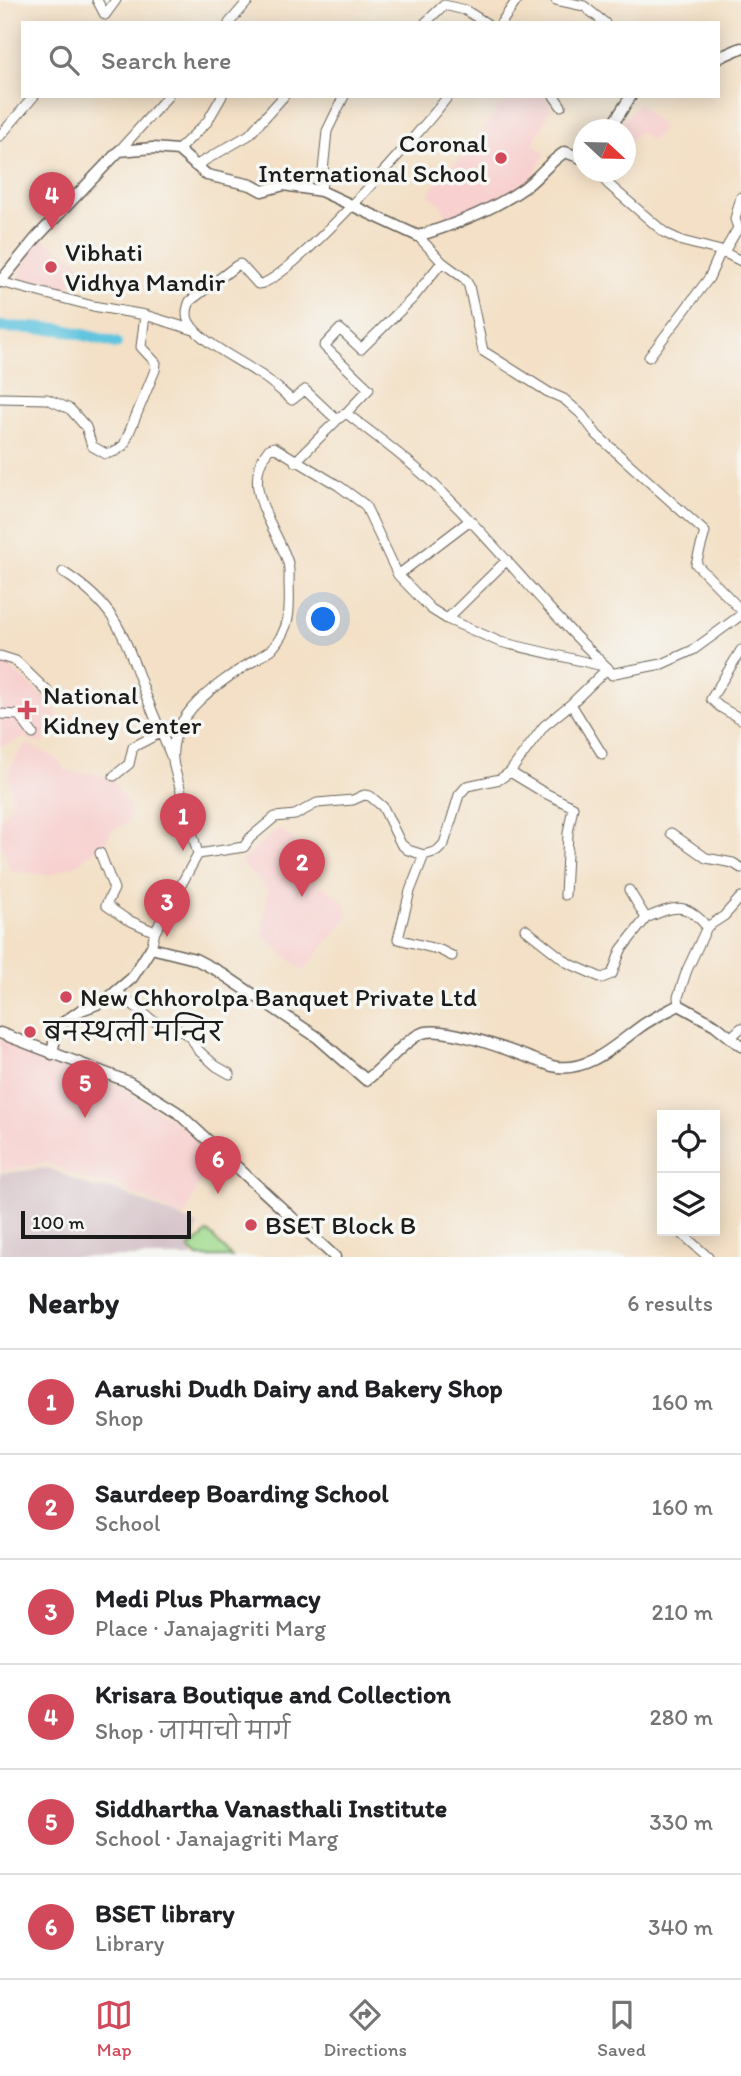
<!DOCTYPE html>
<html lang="en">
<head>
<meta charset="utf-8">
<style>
	body { margin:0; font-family:Itim,"Playpen Sans Deva",sans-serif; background:#f6f6f6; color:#202124 }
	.controls { position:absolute; right:21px; bottom:21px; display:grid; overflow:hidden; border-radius:0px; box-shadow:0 4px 18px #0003 }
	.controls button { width:63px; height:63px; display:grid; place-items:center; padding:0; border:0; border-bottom:2px solid #e0e0e0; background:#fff; color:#202124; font:35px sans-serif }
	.compass { position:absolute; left:573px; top:119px; width:63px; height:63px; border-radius:50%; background:#fff; box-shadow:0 4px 18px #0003; rotate:112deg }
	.scale { position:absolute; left:21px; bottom:18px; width:170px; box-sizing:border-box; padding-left:7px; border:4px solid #1c1c1c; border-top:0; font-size:19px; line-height:24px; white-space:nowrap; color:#1c1c1c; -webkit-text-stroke:5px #f6f6f2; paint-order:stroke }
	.you { position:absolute; left:324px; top:620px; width:24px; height:24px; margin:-18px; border:5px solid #fff; border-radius:50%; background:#1a73e8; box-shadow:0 0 0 10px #1a73e833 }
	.badge { display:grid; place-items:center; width:46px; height:46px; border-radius:50%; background:#d1495b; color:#fff; font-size:23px; font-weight:700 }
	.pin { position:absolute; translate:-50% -58px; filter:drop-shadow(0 2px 4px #0008) }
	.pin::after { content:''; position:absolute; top:37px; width:24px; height:21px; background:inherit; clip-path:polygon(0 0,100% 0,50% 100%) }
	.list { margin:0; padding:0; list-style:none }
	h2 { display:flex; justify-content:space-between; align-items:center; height:91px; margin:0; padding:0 28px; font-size:30px }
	h2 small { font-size:23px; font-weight:400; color:#757577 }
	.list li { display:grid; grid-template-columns:46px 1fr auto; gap:21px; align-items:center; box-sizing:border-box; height:105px; padding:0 28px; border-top:2px solid #e0e0e0 }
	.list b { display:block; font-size:26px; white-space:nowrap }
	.list p { margin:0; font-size:23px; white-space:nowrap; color:#757577 }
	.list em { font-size:23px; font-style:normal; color:#757577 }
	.icon { flex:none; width:38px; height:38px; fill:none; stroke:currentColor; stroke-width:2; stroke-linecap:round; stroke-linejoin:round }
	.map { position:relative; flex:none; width:741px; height:1257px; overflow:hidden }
	.search { position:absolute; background:#fff; box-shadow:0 4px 18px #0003; left:21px; right:21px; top:21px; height:77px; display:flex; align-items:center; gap:18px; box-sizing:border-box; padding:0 24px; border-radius:0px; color:#757577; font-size:26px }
	.sheet { height:721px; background:#fff }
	nav { display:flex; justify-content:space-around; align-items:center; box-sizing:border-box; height:98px; border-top:2px solid #e0e0e0; background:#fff; font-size:19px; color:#757577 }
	nav a { display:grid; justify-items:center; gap:4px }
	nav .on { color:#d1495b }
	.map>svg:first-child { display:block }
	.built { fill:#f7d0cf }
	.industrial { fill:#d2bec5 }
	.green { fill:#a0db8f; stroke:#5e7c56; stroke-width:2 }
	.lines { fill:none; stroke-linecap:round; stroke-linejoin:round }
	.canal { stroke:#62c5e0; stroke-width:12 }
	.minor-casing { stroke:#676158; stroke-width:11 }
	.tertiary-casing { stroke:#676158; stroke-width:13 }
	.minor { stroke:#fff; stroke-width:9 }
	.tertiary { stroke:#fff; stroke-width:10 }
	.poi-dot { fill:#d1495b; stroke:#f6f6f2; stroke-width:2.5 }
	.labels { text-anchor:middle; stroke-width:7; stroke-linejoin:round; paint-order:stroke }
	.poi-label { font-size:26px; fill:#1c1c1c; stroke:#f6f6f2; text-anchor:start }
</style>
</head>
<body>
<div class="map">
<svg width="741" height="1257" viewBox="0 0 741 1257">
	<rect width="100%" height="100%" fill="#f6f6f2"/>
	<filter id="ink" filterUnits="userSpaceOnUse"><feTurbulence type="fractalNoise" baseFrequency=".0143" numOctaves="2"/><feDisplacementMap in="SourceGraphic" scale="14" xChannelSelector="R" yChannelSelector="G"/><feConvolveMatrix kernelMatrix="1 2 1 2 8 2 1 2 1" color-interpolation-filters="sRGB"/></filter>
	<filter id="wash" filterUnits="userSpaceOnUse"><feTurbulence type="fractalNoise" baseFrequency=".00686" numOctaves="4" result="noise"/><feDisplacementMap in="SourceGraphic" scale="28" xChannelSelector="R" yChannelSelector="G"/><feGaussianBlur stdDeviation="1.57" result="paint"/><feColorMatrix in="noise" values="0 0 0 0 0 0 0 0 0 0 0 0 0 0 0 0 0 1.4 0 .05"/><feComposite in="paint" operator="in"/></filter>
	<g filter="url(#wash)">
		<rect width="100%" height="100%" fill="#f3e0c6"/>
		<path class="built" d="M505,96H547L551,109L533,144L544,152V156L526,188L449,220L440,203L428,194L447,171L473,145Z
			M638,103L664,128L651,141L639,131L631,140L626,135V130L620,129L616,127Z
			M40,237L79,262L78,271L66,294L20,276L27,253Z
			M3,661L52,703L58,716L42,745L24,738L0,747V662Z
			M26,743L54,757L67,771L111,777L130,808L129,822L112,830L106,841L76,865L48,875L10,871L5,852L0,844V820L13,800L8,771Z
			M279,828L301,846L316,881L345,903L347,918L303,971L262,935L268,891L240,861Z
			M0,1036L120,1086L219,1150L199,1184L184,1218L110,1183L96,1184L47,1163L0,1171Z"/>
		<path class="industrial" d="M48,1168L96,1189L110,1188L198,1225L191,1257H0V1173Z"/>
		<path class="green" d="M208,1232L232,1257H198L189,1249Z"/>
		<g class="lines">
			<path class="canal" d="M0,327L60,329L116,343"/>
		</g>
	</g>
	<g filter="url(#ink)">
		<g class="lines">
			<g class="minor-casing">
				<path id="minor" d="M97,0L105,15L116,0
					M556,0L584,6L605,23
					M229,23L249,0
					M425,23L444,5L465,10L486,23
					M501,23L517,0
					M448,96C427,125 286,286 258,284L240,264L236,266L190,301C187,308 185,315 189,322C199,341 239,360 256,372C269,379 280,390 292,400L305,390L337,420L346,413C373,434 401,454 426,477C491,536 543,608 608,668
					M554,96L561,106
					M0,136L34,96
					M178,150L207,122L222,96
					M119,151L168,96
					M195,166L249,135L284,96
					M598,172L608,184L665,233L682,241L721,251L741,261
					M321,191L327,131L344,96
					M418,236L442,262L465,279L469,286L483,351L548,392L564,399L581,414L597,435L705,532L696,564L741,610
					M724,252L738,228L735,219L741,197
					M0,282L93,306L145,315L194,330
					M649,357L709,278L721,251
					M0,398L47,399L70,409L86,427L92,446L106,454L116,451L124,445L155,370L156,363L141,347L145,315
					M346,413L369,389L324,346L340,329L361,349L413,298L442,262
					M295,462L337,420
					M469,521L398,575L431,609L447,619L507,560
					M63,572C116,606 123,633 144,690C152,712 162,734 171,756
					M447,619L500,642L603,666
					M741,650L711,699L720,707L741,719
					M0,656L16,661L50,694
					M571,704L608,668L612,675L615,673L662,664L693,650L741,615
					M0,714L19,715L33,734
					M510,772L543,792L573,807L568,833L565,895
					M114,776L129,764L133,747L162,732
					M671,833L706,858L733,863L741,868
					M100,853L114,889L106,905L126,919L155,932
					M198,854L244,847L250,838L275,817L295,815L317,803L353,800L364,795L370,796L383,807L401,844L408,850L424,855L437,851L444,844L459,795L467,786L500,779L510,772L544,726L571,704L602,754
					M424,855L410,891L398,939L440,950L452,956
					M629,890L646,918C674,906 686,901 707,927
					M525,929L568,963L602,978L612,974L621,950L646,918
					M151,948L155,932L198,854C192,833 187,812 181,792C179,782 174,771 173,760C168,706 235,674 272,649C291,627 290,610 289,582C289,575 290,567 287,560C275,525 239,485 269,449L274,447L339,486L365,505L398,575
					M116,991L152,1020L167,1027L178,1029L191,1037L198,1050L216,1066L230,1074
					M679,1005L678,997L687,970L707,927L724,916L741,897
					M731,1037L741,1028
					M679,1231L708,1257"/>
			</g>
			<g class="tertiary-casing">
				<path id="tertiary" d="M718,58L741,48
					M609,130L631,96
					M0,282L36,238L119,151L153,148L178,150L207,175L251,185L262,191L284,185L321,191L418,236C454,225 493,210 524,188C539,177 549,162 565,152L584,159
					M0,1033L129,1082L177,1112L335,1257
					M52,1054L57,1027L81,1010L105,1001L132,978L151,948L195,959L218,971L317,1037L366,1080C385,1067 400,1044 420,1034C443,1022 526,1057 552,1066C586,1074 614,1046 640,1027C652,1018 666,1012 679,1005L715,1025L741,1046"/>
			</g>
			<use href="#minor" class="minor"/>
			<use href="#tertiary" class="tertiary"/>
		</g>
	</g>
	<g class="poi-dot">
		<circle cx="501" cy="158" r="7"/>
		<circle cx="51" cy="267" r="7"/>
		<path d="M23.5 699.5h7v7h7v7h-7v7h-7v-7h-7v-7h7z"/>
		<circle cx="66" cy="997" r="7"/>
		<circle cx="30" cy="1032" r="7"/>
		<circle cx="251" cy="1225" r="7"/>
	</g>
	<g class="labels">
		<g class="poi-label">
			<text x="487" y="152" text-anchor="end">Coronal<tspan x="487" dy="30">International School</tspan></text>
			<text x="65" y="261">Vibhati<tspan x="65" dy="30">Vidhya Mandir</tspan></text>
			<text x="43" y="704">National<tspan x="43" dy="30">Kidney Center</tspan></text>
			<text x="80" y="1006">New Chhorolpa Banquet Private Ltd</text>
			<text x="44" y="1041">बनस्थली मन्दिर</text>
			<text x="265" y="1234">BSET Block B</text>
		</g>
	</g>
</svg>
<div class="controls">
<button><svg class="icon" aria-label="locate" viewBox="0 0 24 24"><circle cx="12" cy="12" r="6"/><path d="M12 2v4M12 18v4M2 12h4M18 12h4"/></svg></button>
<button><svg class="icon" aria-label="layers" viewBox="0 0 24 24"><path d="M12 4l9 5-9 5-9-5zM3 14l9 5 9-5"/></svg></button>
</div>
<svg class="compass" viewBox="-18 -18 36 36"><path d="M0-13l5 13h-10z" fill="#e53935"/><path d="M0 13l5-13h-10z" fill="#757577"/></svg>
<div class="scale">100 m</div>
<div class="you"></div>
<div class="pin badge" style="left:183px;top:851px">1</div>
<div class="pin badge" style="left:302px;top:897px">2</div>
<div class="pin badge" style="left:167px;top:937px">3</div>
<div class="pin badge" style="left:52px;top:230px">4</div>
<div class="pin badge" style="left:85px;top:1118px">5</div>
<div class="pin badge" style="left:218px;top:1194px">6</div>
<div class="search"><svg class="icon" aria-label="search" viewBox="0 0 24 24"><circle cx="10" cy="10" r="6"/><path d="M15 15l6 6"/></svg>Search here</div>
</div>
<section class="sheet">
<h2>Nearby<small>6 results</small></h2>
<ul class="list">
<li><span class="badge">1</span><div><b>Aarushi Dudh Dairy and Bakery Shop</b><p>Shop</p></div><em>160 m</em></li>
<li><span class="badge">2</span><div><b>Saurdeep Boarding School</b><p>School</p></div><em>160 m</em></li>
<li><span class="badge">3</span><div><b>Medi Plus Pharmacy</b><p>Place · Janajagriti Marg</p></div><em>210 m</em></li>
<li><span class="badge">4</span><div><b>Krisara Boutique and Collection</b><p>Shop · जामाचो मार्ग</p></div><em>280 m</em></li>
<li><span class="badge">5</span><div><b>Siddhartha Vanasthali Institute</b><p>School · Janajagriti Marg</p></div><em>330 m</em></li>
<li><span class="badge">6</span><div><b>BSET library</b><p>Library</p></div><em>340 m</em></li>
</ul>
</section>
<nav>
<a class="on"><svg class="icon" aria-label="map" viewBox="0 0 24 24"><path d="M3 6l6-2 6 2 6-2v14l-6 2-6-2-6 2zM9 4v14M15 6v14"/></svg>Map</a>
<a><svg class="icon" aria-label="directions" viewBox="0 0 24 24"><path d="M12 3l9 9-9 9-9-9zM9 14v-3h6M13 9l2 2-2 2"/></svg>Directions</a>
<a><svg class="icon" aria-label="saved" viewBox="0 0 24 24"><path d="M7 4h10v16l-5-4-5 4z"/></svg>Saved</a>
</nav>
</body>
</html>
